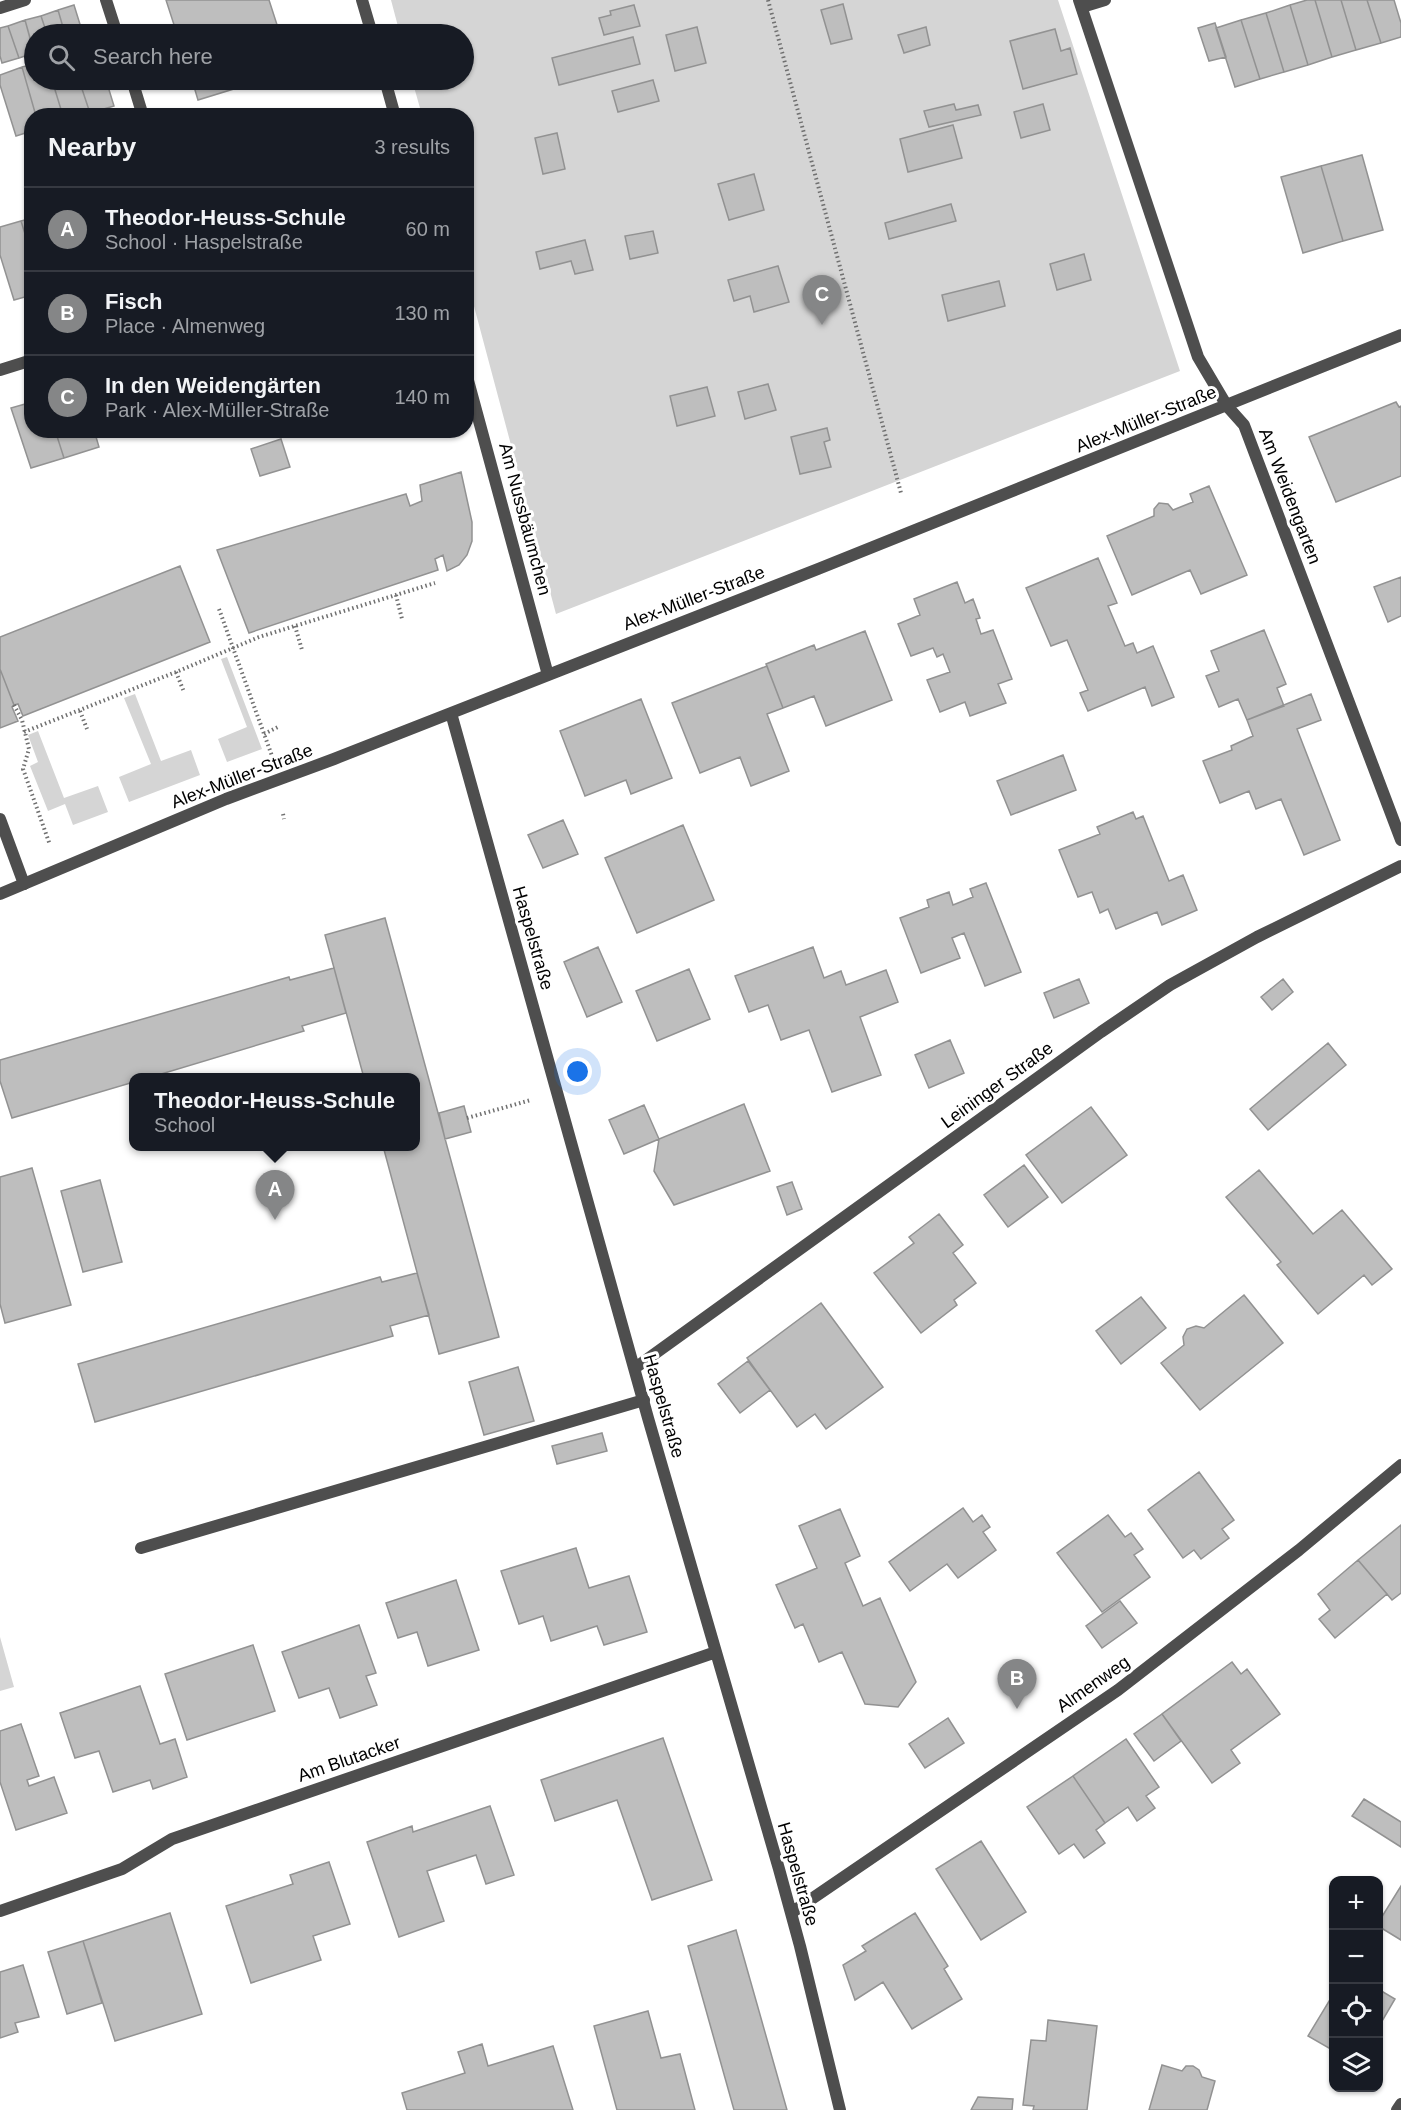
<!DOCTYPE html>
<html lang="en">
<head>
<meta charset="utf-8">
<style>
	body { margin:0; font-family:Arial,sans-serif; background:#242831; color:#f1f3f6 }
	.controls { position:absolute; right:18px; bottom:18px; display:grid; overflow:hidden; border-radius:12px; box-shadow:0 2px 4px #0004 }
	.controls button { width:54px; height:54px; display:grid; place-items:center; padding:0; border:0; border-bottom:2px solid #363941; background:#171b24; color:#f1f3f6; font:30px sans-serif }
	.you { position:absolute; left:578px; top:1072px; width:21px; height:21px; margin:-15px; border:4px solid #fff; border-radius:50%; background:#1a73e8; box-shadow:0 0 0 9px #1a73e833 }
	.badge { display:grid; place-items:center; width:39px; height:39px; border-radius:50%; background:#858687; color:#fff; font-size:20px; font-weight:700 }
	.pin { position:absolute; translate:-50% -50px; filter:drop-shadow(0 2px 3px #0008) }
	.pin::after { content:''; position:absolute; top:32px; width:21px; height:18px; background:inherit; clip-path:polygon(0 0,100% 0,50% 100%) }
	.popup { position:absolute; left:129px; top:1073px; width:291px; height:78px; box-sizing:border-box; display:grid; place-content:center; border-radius:12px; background:#171b24; filter:drop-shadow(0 2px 4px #0005); font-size:20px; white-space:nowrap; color:#9ea1a6 }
	.popup b { font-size:22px; color:#f1f3f6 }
	.popup::after { content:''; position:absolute; left:50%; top:100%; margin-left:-12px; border:12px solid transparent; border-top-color:#171b24 }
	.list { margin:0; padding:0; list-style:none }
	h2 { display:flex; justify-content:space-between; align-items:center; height:78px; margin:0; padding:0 24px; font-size:26px }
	h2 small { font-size:20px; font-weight:400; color:#9ea1a6 }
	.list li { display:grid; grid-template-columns:39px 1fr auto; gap:18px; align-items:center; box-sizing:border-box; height:84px; padding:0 24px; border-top:2px solid #363941 }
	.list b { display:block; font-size:22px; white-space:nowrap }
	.list p { margin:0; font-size:20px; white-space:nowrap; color:#9ea1a6 }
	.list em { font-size:20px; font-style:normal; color:#9ea1a6 }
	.icon { flex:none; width:33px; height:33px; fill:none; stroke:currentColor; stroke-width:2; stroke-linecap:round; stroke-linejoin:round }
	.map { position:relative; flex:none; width:1401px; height:2110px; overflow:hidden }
	.search { position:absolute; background:#171b24; box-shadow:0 2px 4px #0004; left:24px; top:24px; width:450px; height:66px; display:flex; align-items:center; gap:15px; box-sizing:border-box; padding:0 21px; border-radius:33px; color:#9ea1a6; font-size:22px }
	.panel { position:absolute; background:#171b24; box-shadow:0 2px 4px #0004; left:24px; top:108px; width:450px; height:330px; border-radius:24px }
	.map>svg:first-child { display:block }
	.green { fill:#d5d5d5 }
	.building { fill:#bebebe; stroke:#929292; stroke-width:1.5 }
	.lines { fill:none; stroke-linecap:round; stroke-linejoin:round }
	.path { stroke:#707070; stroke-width:4; stroke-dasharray:1.5 3; stroke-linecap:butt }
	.lane { stroke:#4e4e4e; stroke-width:12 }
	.street { stroke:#4e4e4e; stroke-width:12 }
	.labels { text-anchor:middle; stroke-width:6; stroke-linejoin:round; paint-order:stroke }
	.street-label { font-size:18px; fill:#000; stroke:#fff }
</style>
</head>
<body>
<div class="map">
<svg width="1401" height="2110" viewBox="0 0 1401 2110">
	<rect width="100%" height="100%" fill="#fff"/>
	<path class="green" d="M391,0H1058L1180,371L556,614L467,280L466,116L422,115L412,80H464V34H400Z
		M227,657L262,749L227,762L218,739L247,727L221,659Z
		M135,694L161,761L191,750L200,775L129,802L119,777L151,764L124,698Z
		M38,731L64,798L98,786L108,812L73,825L65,804L48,811L30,766L38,762L28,735Z
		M0,1637L14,1687L0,1691Z"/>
	<path class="building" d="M166,0H269L280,34H177Z
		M1307,0H1315L1332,57L1308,65L1290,5Z
		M1315,0H1341L1356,50L1332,57Z
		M1341,0H1367L1381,43L1356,50Z
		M1367,0H1394L1401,23V37L1381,43Z
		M843,4L852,39L831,44L821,10Z
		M74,5L83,34H65L58,10Z
		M634,5L640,26L604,35L599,18L611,15L610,11Z
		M1290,5L1308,65L1284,72L1266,13Z
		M58,10L65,34H47L41,16Z
		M1266,13L1284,72L1260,79L1241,20Z
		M41,16L47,34H34V52L25,20Z
		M25,20L34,53L19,58L8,26Z
		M1241,20L1260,79L1235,87L1216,28Z
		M1215,23L1226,57L1209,61L1198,28Z
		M8,26L19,58L2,63L0,56V28Z
		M697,27L706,63L675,71L666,35Z
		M926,27L930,45L904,53L898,35Z
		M1055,29L1061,51L1070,48L1077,74L1023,89L1010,41Z
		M633,37L640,64L559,85L552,58Z
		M34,64V80H52L63,116H36L22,67Z
		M22,67L36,116H32V131L16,136L0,85V75Z
		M52,80H79L90,113L82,116H63Z
		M79,80H106L114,106L90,113Z
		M192,80H263L198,100Z
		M653,80L659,101L618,112L612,91Z
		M954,104L956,110L978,105L981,115L929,127L924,111Z
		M1043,104L1050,130L1021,138L1014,112Z
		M953,125L962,158L908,172L900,139Z
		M557,133L565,169L543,174L535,138Z
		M1362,155L1383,230L1343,241L1321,166Z
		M1321,166L1343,241L1303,253L1281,177Z
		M754,174L764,210L729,220L718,184Z
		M951,204L956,221L889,239L885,223Z
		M32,218V256L21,221Z
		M21,221L32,256V295L14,300L0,255V227Z
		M653,231L658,253L630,259L625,236Z
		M585,240L593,270L575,274L571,261L540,269L536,252Z
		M1084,254L1091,280L1057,290L1050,264Z
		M778,266L789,302L754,312L750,296L734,301L728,280Z
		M999,281L1005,306L948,321L942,295Z
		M768,384L776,410L745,419L738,392Z
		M707,387L715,416L677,426L670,396Z
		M32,402V430H55L64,458L31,468L11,408Z
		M1396,402L1399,407L1401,406V476L1336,502L1309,437Z
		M827,428L830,440L824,442L831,467L800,474L791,437Z
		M55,430H94L99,447L64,458Z
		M281,439L290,467L260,476L251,449Z
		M461,472L472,522V541L467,555L459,565L447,571L443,555L435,559L438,570L249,633L217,550L406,494L410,506L422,501L420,485Z
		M1209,486L1247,575L1201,594L1190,570L1132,595L1107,536L1154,516V509L1159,503L1168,504L1173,510L1193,502L1190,494Z
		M1098,558L1117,603L1108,606L1125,646L1133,643L1137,653L1153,646L1174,697L1152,706L1145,687L1088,711L1080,693L1088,690L1067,640L1051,646L1026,588Z
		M180,566L210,642L23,716L18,704L14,705L0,669V637Z
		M1401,577V616L1388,622L1374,587Z
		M957,582L965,603L973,599L980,618L976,619L981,634L993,630L1012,679L998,684L1006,703L970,716L965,702L940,712L927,680L950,672L943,654L937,657L933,648L911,656L898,624L920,615L914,599Z
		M1264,630L1286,684L1277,688L1284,706L1247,720L1238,699L1219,707L1206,676L1219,671L1211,651Z
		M865,631L892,700L826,726L814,696L783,708L766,664L814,645L816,650Z
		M767,666L783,708L767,714L789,771L751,786L740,757L700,773L672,703Z
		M0,669L14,705L12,707L18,721L0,728Z
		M1311,694L1321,720L1297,729L1340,840L1304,855L1281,799L1256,809L1249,791L1220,803L1203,761L1232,750L1231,746L1253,736L1247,720Z
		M641,699L672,778L631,794L626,780L585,796L560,731Z
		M1063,755L1076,790L1011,815L997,781Z
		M1133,812L1136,819L1143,816L1169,881L1183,875L1197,910L1162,925L1157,912L1116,929L1108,909L1100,913L1092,892L1078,897L1059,850L1100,834L1097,827Z
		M563,820L578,854L543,868L528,835Z
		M683,825L714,900L637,933L605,858Z
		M986,883L1021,972L985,986L964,933L952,938L960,958L921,973L900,918L929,907L927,900L949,892L953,905L973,897L970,889Z
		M385,918L499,1337L439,1354L383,1146H416V1078H364L325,935Z
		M598,947L622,1002L587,1017L564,962Z
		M813,947L824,978L841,971L846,985L886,970L898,1002L860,1017L881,1075L832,1092L809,1030L781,1040L768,1005L749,1012L735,976Z
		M334,968L346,1013L302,1026L304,1031L148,1078H134V1082L12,1118L0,1081V1060L289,977L290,980Z
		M689,969L710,1019L657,1041L636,991Z
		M1079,979L1089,1003L1054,1018L1044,993Z
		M1283,979L1293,992L1272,1010L1261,997Z
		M950,1040L964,1073L929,1088L915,1055Z
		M1328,1043L1346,1065L1268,1130L1250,1109Z
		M744,1104L770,1171L674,1205L654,1171L659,1139Z
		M644,1105L659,1139L624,1154L609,1120Z
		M464,1106L471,1132L445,1139L439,1113Z
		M1091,1107L1127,1155L1062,1203L1026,1155Z
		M1024,1165L1048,1197L1008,1227L984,1195Z
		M32,1168L71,1305L5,1323L0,1304V1177Z
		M1259,1170L1313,1234L1342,1210L1392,1269L1372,1285L1364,1275L1318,1314L1277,1265L1281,1262L1226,1197Z
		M100,1180L122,1262L83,1272L61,1191Z
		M792,1182L802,1209L787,1215L777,1187Z
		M939,1214L963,1245L953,1253L976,1283L954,1300L957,1305L921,1333L874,1273L914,1243L909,1237Z
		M417,1273L429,1315L390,1326L393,1336L95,1422L78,1364L380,1277L382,1282Z
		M1244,1295L1283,1343L1200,1410L1161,1363L1184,1345L1183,1337L1187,1329L1196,1326L1204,1328Z
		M1141,1297L1166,1328L1121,1364L1096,1331Z
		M821,1303L883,1387L826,1429L815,1414L797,1427L747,1358Z
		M748,1361L770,1390L740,1413L718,1384Z
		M518,1367L534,1421L484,1435L469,1382Z
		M602,1433L607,1451L557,1464L552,1446Z
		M1199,1472L1234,1520L1222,1529L1229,1538L1201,1559L1194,1550L1183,1558L1148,1510Z
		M963,1508L973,1522L982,1515L990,1527L983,1532L996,1550L958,1578L947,1564L910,1591L889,1562Z
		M840,1509L860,1556L845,1563L863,1606L880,1598L916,1682L898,1707L865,1704L842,1652L819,1662L803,1624L795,1628L776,1585L817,1568L799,1526Z
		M1108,1515L1125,1537L1131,1533L1143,1549L1134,1555L1150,1577L1102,1612L1057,1553Z
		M1401,1525V1593L1392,1600L1358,1560Z
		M576,1548L589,1588L629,1576L647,1632L604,1645L597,1626L551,1641L543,1616L519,1624L501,1571Z
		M1358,1560L1387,1594L1335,1638L1319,1619L1330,1610L1318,1594Z
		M456,1580L479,1650L428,1666L417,1632L398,1638L386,1603Z
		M1120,1601L1137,1623L1102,1648L1086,1626Z
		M359,1625L376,1673L366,1676L377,1705L340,1718L329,1688L299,1698L282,1652Z
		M253,1645L275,1711L187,1740L165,1674Z
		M1232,1662L1241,1674L1247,1669L1280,1714L1231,1750L1240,1763L1212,1783L1162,1714Z
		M140,1686L160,1744L175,1739L187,1777L153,1789L150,1780L113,1792L99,1751L75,1758L60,1713Z
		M1162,1714L1181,1741L1154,1761L1134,1734Z
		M948,1718L964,1743L925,1768L909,1744Z
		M21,1724L39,1776L27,1780L29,1786L54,1777L67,1813L16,1830L0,1782V1731Z
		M663,1738L712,1880L652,1900L617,1800L555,1821L541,1780Z
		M1126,1739L1159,1787L1146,1796L1155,1808L1137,1821L1128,1807L1105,1823L1073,1776Z
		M1073,1776L1105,1823L1096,1830L1105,1843L1084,1858L1074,1844L1059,1854L1027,1807Z
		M1364,1799L1401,1822V1847L1352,1816Z
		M490,1806L514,1875L486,1884L476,1855L427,1871L444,1921L399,1937L367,1842L412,1826L413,1832Z
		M981,1841L1026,1912L981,1940L936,1869Z
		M329,1862L350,1924L313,1936L321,1960L251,1983L226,1906L293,1884L290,1875Z
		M1401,1886V1940L1378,1926V1923Z
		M170,1913L202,2014L115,2041L83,1941Z
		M915,1913L948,1966L944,1969L962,1999L912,2029L883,1982L855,2000L843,1965L866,1951L862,1946Z
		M736,1930L787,2110H734L688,1946Z
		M83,1941L102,2003L67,2014L48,1952Z
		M23,1965L39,2017L15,2023L18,2032L0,2038V1972Z
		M1378,1989L1395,1999L1378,2028Z
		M1334,1993V2051L1308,2036Z
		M648,2011L661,2058L680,2054L695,2110H617L594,2026Z
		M1048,2020L1097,2026L1087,2110H1033L1034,2106L1023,2105L1031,2040L1046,2041Z
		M482,2044L488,2066L553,2046L573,2110H407L402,2093L465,2073L458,2052Z
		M1162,2065L1182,2071L1186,2066H1193L1199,2070L1202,2077L1215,2081L1207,2110H1149Z
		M978,2097L1013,2099L1012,2110H971Z"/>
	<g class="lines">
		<path class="path" d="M768,0L901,493
			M396,595L402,619
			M219,609L272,756
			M295,626L302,650
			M176,672L184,692
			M14,705L22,720L29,749L23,769L50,845
			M80,711L87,729
			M24,732L176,672L259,637L435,583
			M264,734L278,727
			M283,814L284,819
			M467,1118L531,1100"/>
		<path class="lane" d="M0,819L24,884
			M141,1548L644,1400"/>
		<path class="street" d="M106,0L117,34
			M362,0L372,34
			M1079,0L1198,357L1227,406L1244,425L1401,840
			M1082,7L1105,0
			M0,8L25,0
			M132,80L143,116
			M385,80L395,116
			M0,370L32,360
			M466,373L548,675
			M451,713L648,1418L779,1869L800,1946L840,2110
			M0,894L226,799L334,759L818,569L1401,335
			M635,1368L1101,1032L1170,985L1257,937L1401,866
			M0,1911L122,1869L172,1839L716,1652
			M791,1913L1118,1690L1299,1550L1401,1465
			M1397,2110L1401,2104"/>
	</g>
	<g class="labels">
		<g class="street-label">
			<text transform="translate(1146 419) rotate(-22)" y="6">Alex-Müller-Straße</text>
			<text transform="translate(1290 496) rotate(69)" y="6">Am Weidengarten</text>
			<text transform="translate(525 519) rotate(75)" y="6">Am Nussbäumchen</text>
			<text transform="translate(694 598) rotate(-21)" y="6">Alex-Müller-Straße</text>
			<text transform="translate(242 776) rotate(-21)" y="6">Alex-Müller-Straße</text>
			<text transform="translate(533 938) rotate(74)" y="6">Haspelstraße</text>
			<text transform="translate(997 1085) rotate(-36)" y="6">Leininger Straße</text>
			<text transform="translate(664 1406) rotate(74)" y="6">Haspelstraße</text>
			<text transform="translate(1093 1684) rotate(-35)" y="6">Almenweg</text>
			<text transform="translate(349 1759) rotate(-19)" y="6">Am Blutacker</text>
			<text transform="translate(798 1874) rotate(74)" y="6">Haspelstraße</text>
		</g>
	</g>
</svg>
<div class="controls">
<button>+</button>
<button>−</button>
<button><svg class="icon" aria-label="locate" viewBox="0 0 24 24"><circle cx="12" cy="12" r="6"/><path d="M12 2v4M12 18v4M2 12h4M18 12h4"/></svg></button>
<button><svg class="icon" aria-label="layers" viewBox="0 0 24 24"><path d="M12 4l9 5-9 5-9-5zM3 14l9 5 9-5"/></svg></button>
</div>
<div class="you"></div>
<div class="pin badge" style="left:275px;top:1220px">A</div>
<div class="popup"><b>Theodor-Heuss-Schule</b>School</div>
<div class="pin badge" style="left:1017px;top:1709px">B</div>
<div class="pin badge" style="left:822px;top:325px">C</div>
<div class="search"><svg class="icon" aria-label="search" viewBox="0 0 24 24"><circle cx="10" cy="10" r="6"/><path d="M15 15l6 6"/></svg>Search here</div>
<section class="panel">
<h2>Nearby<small>3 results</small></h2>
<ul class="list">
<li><span class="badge">A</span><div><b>Theodor-Heuss-Schule</b><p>School · Haspelstraße</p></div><em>60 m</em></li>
<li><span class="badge">B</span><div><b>Fisch</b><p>Place · Almenweg</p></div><em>130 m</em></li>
<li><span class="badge">C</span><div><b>In den Weidengärten</b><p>Park · Alex-Müller-Straße</p></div><em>140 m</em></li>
</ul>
</section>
</div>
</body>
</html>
